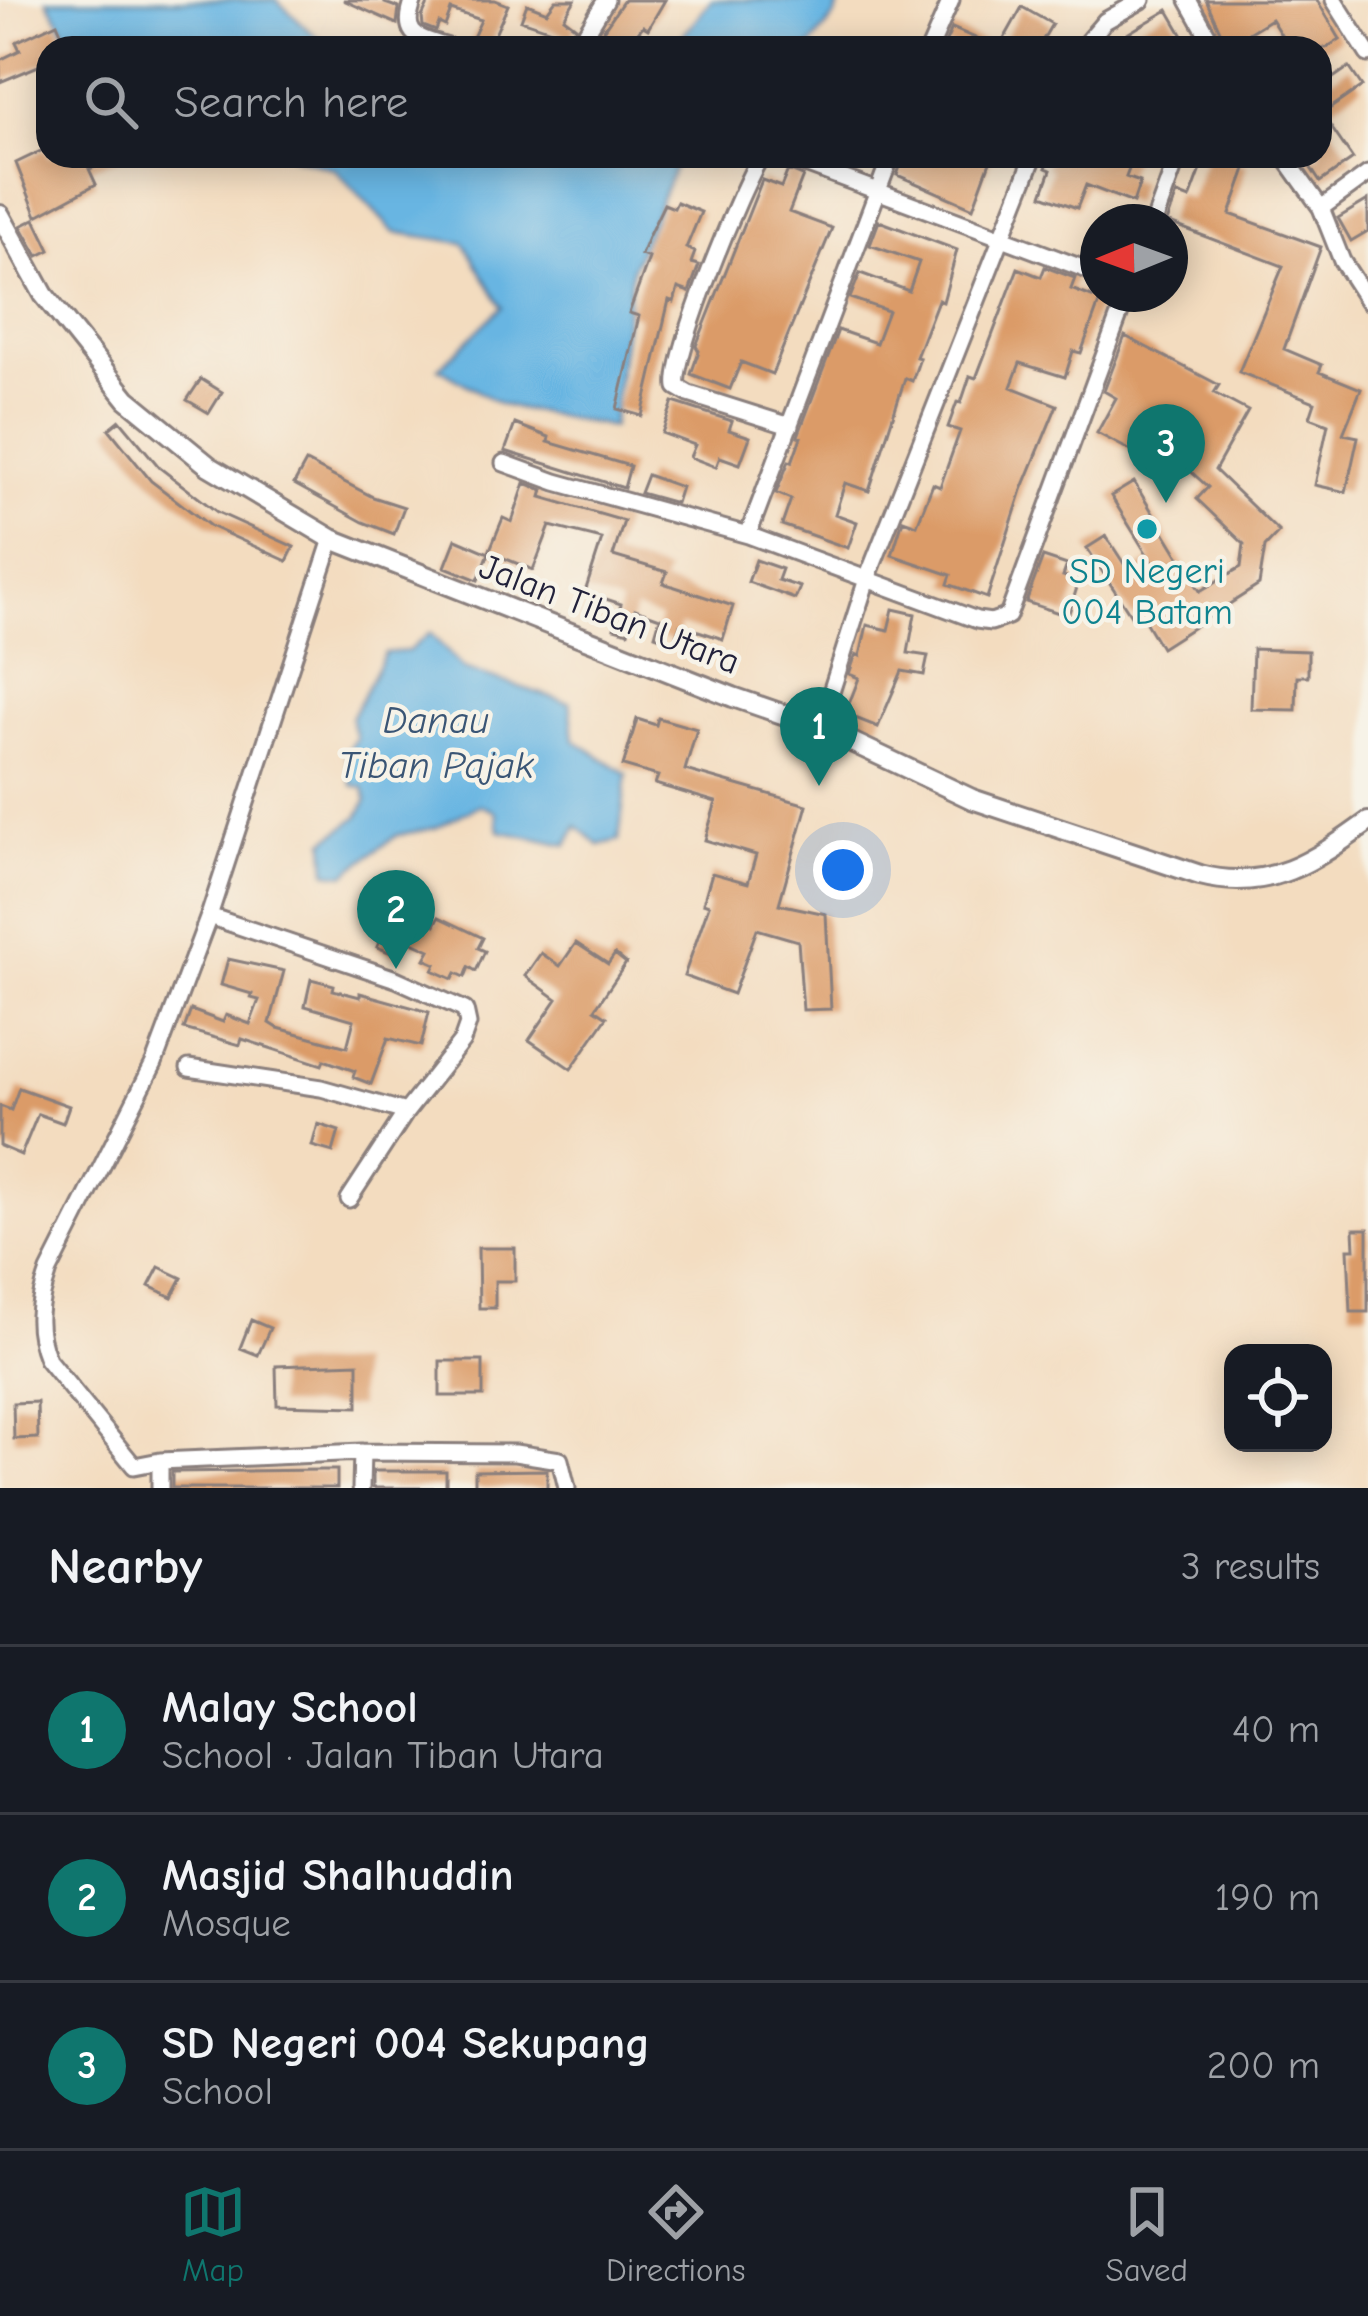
<!DOCTYPE html>
<html lang="en">
<head>
<meta charset="utf-8">
<style>
	body { margin:0; font-family:"Comic Neue",sans-serif; background:#242831; color:#f1f3f6 }
	.controls { position:absolute; right:36px; bottom:36px; display:grid; overflow:hidden; border-radius:24px; box-shadow:0 6px 30px #0003 }
	.controls button { width:108px; height:108px; display:grid; place-items:center; padding:0; border:0; border-bottom:3px solid #363941; background:#171b24; color:#f1f3f6; font:60px sans-serif }
	.compass { position:absolute; left:1080px; top:204px; width:108px; height:108px; border-radius:50%; background:#171b24; box-shadow:0 6px 30px #0003; rotate:269deg }
	.you { position:absolute; left:843px; top:870px; width:42px; height:42px; margin:-30px; border:9px solid #fff; border-radius:50%; background:#1a73e8; box-shadow:0 0 0 18px #1a73e833 }
	.badge { display:grid; place-items:center; width:78px; height:78px; border-radius:50%; background:#0f766e; color:#fff; font-size:39px; font-weight:700 }
	.pin { position:absolute; translate:-50% -99px; filter:drop-shadow(0 3px 6px #0008) }
	.pin::after { content:''; position:absolute; top:63px; width:42px; height:36px; background:inherit; clip-path:polygon(0 0,100% 0,50% 100%) }
	.list { margin:0; padding:0; list-style:none }
	h2 { display:flex; justify-content:space-between; align-items:center; height:156px; margin:0; padding:0 48px; font-size:51px }
	h2 small { font-size:39px; font-weight:400; color:#9ea1a6 }
	.list li { display:grid; grid-template-columns:78px 1fr auto; gap:36px; align-items:center; box-sizing:border-box; height:168px; padding:0 48px; border-top:3px solid #363941 }
	.list b { display:block; font-size:45px; white-space:nowrap }
	.list p { margin:0; font-size:39px; white-space:nowrap; color:#9ea1a6 }
	.list em { font-size:39px; font-style:normal; color:#9ea1a6 }
	.icon { flex:none; width:66px; height:66px; fill:none; stroke:currentColor; stroke-width:2; stroke-linecap:round; stroke-linejoin:round }
	.map { position:relative; flex:none; width:1368px; height:1488px; overflow:hidden }
	.search { position:absolute; background:#171b24; box-shadow:0 6px 30px #0003; left:36px; right:36px; top:36px; height:132px; display:flex; align-items:center; gap:30px; box-sizing:border-box; padding:0 42px; border-radius:36px; color:#9ea1a6; font-size:45px }
	.sheet { height:660px; background:#171b24 }
	nav { display:flex; justify-content:space-around; align-items:center; box-sizing:border-box; height:168px; border-top:3px solid #363941; background:#171b24; font-size:33px; color:#9ea1a6 }
	nav a { display:grid; justify-items:center; gap:6px }
	nav .on { color:#0f766e }
	.map>svg:first-child { display:block }
	.water { fill:#68b5e2; stroke:#456c8e; stroke-width:3 }
	.building { fill:#db9b67 }
	.lines { fill:none; stroke-linecap:round; stroke-linejoin:round }
	.minor-casing { stroke:#8a7f7d; stroke-width:21 }
	.tertiary-casing { stroke:#8a7f7d; stroke-width:24 }
	.minor { stroke:#fff; stroke-width:15 }
	.tertiary { stroke:#fff; stroke-width:18 }
	.culture-dot { fill:#0f9aa8; stroke:#f7f3e8; stroke-width:4.5 }
	.labels { text-anchor:middle; stroke-width:9; stroke-linejoin:round; paint-order:stroke }
	.culture-label { font-size:36px; fill:#0d838f; stroke:#f7f3e8 }
	.street-label { font-size:36px; fill:#22223b; stroke:#f7f3e8 }
	.water-label { font-size:39px; font-style:italic; fill:#3a5575; stroke:#f7f3e8 }
</style>
</head>
<body>
<div class="map">
<svg width="1368" height="1488" viewBox="0 0 1368 1488">
	<rect width="100%" height="100%" fill="#f7f3e8"/>
	<filter id="ink" filterUnits="userSpaceOnUse"><feTurbulence type="fractalNoise" baseFrequency=".00833" numOctaves="2"/><feDisplacementMap in="SourceGraphic" scale="24" xChannelSelector="R" yChannelSelector="G"/><feConvolveMatrix kernelMatrix="1 2 1 2 8 2 1 2 1" color-interpolation-filters="sRGB"/></filter>
	<filter id="wash" filterUnits="userSpaceOnUse"><feTurbulence type="fractalNoise" baseFrequency=".004" numOctaves="4" result="noise"/><feDisplacementMap in="SourceGraphic" scale="48" xChannelSelector="R" yChannelSelector="G"/><feGaussianBlur stdDeviation="2.7" result="paint"/><feColorMatrix in="noise" values="0 0 0 0 0 0 0 0 0 0 0 0 0 0 0 0 0 1.4 0 .05"/><feComposite in="paint" operator="in"/></filter>
	<g filter="url(#wash)">
		<rect width="100%" height="100%" fill="#f3dcbf"/>
		<path class="water" d="M47,0H276L329,48H76Z
			M711,0H840L836,15L809,48H673Z
			M291,156H679L632,268L612,427L501,405L439,368L502,307L464,243L394,232L335,169Z
			M430,633L463,669L570,703L574,740L627,774L619,840L599,845L577,826L567,845L499,831L496,812L480,805L435,828L397,835L345,874L327,872L325,841L358,817L367,800L364,788L352,785L346,753L356,738L351,718L385,653L408,651Z"/>
		<g id="blocks">
			<path class="building" d="M343,0H386L385,3L399,8L397,24Z
				M430,0H495L508,5L489,48H480L470,44L481,20L451,10L445,26L439,23L436,31L423,26L422,17Z
				M556,0H575L564,18L576,27L565,48H560L569,36L521,20L527,4L547,12Z
				M624,0H665L648,29L643,26L625,48H591Z
				M1206,0H1317L1340,39L1326,48H1289L1271,19L1227,46Z
				M1022,7L1052,24L1038,48H999Z
				M1168,10L1190,48H1104L1137,28Z
				M57,23L68,48H48V62L0,82V60L20,50L16,42Z
				M952,28L998,48H955L945,44Z
				M1349,67L1362,86L1322,114L1353,159L1320,182L1303,156H1320V87Z
				M45,149L48,156L121,158L89,169L96,184L37,216L16,163Z
				M904,156H992L973,208L897,175Z
				M1050,156H1134L1126,177L1140,182L1133,203L1086,185L1077,208L1042,195L1051,170L1046,168Z
				M1206,156H1218L1247,166L1230,214L1321,247L1284,349L1322,365L1319,372L1361,389L1343,434L1358,437L1346,492L1315,485L1328,424L1310,417L1315,402L1239,372L1283,266L1167,222L1177,194L1190,199Z
				M788,170L803,176L789,212L832,228L772,374L741,362L730,389L691,374L699,351L696,346L762,180L781,187Z
				M1368,200V231L1351,241L1338,218Z
				M677,202L701,212L686,248L695,252L691,263L699,265L689,292L678,288L674,302L669,300L642,416L617,409L639,316L629,313L649,258L641,255L649,235L664,204L674,208Z
				M35,219L50,250L38,256L21,226Z
				M879,221L957,250L943,302L938,300L916,357L920,358L912,381L905,378L869,491L845,483L835,514L857,522L848,548L782,525L791,499L776,493L789,461L792,462L801,437L798,436L838,330L876,343L888,311L850,298L860,273L909,291L919,262L870,245Z
				M1045,267L1075,278L1071,289L1100,300L1081,353L1073,351L1065,377L1020,363L1011,387L1057,405L1022,490L987,598L948,584L951,575L892,555L903,520L917,525L933,484L940,487L960,431L948,427L957,402L961,403L970,376L976,378L1018,268L1041,277Z
				M1125,336L1219,385L1214,393L1248,411L1215,470L1279,532L1265,547L1259,585L1161,648L1140,613L1132,617L1087,548L1106,536L1130,573L1151,561L1111,496L1134,482L1200,591L1241,567L1244,544L1197,499L1208,487L1168,451L1160,466L1097,433L1116,398L1104,391Z
				M201,379L222,392L209,413L187,400Z
				M673,402L732,421L729,430L750,437L740,464L720,457L716,467L690,457L695,445L662,433Z
				M120,420L160,468L217,512L294,547L287,561L210,526L151,481L109,429Z
				M515,424L549,437L548,442L630,466L624,488L505,451Z
				M306,462L373,497L404,507L394,534L363,522L294,484Z
				M647,475L681,487L676,503L640,493Z
				M525,483L543,490L541,497L624,521L613,556L667,572L663,583L733,606L723,639L680,625L675,642L655,635L660,618L635,609L628,632L614,628L621,604L585,592L602,539L550,526L533,570L489,552L503,518L512,522Z
				M456,539L489,553L478,580L445,567Z
				M1043,557L1067,565L1063,576L1079,581L1068,616L1026,602Z
				M756,560L782,569L778,580L800,587L795,599L748,582Z
				M893,609L915,614L908,653L928,656L924,675L902,671L878,727L845,714L859,678L849,674L856,654L860,656L867,625L888,630Z
				M1253,649L1308,651V676H1297L1296,710L1251,709Z
				M658,718L697,729L685,770L807,805L779,904L826,914L831,1009L803,1010L798,941L757,929L733,994L684,976L709,905L703,903L712,873L748,883L756,855L705,840L716,802L655,784L658,776L623,766L637,719L656,725Z
				M395,907L435,925L439,917L483,938L478,948L485,951L476,971L469,967L465,977L456,973L453,979L433,970L436,964L425,959L430,950L406,939L398,956L377,947Z
				M576,943L608,964L615,954L626,963L595,1009L607,1017L571,1069L529,1040L557,999L525,976L541,953L560,966Z
				M228,959L284,971L270,1023L278,1028L347,1047L354,1020L305,1006L311,979L334,985L333,990L360,997V993L429,1012L421,1046L388,1038L371,1084L353,1077L355,1071L324,1060L322,1065L242,1039L240,1045L184,1029L191,1010L223,1022L226,1015L250,1024L259,1000L251,998L252,994L221,985Z
				M19,1088L69,1106L63,1123L38,1114L21,1155L0,1146V1106L11,1110Z
				M318,1124L339,1131L333,1152L312,1146Z
				M1354,1229H1368V1312H1351L1348,1249H1355Z
				M478,1248H515V1281H495V1308H479Z
				M159,1267L182,1278L172,1297L149,1286Z
				M251,1320L270,1328L258,1355L240,1348Z
				M440,1361H483V1396H440Z
				M358,1363V1407L277,1405L276,1366Z
				M37,1402L38,1438L14,1439L13,1403Z
				M323,1470H337V1488H172V1472Z
				M547,1470V1488H475V1471Z
				M373,1471H446V1488H373Z"/>
		</g>
	</g>
	<g filter="url(#ink)">
		<use href="#blocks" fill-opacity="0" stroke="#8a7f7d" stroke-width="3"/>
		<g class="lines">
			<g class="minor-casing">
				<path id="minor" d="M414,0C399,39 421,38 451,48
					M1188,0L1215,48
					M1334,0L1368,54
					M577,48L606,0
					M930,48L951,0
					M1082,48L1105,21L1142,0
					M761,156C742,186 671,357 677,387L689,394L790,426
					M784,156L1098,274
					M891,156L748,535L977,620L991,622L1008,616L1127,294
					M1284,156L1321,208L1342,261L1368,301
					M1321,208L1368,174
					M1154,222L1178,156
					M504,463L556,482L748,535
					M332,539L209,916L154,1063L49,1271C38,1303 34,1327 47,1359L134,1466L160,1461L362,1452L515,1453L560,1460L567,1488
					M820,727L867,579L1034,156
					M209,916L396,979L465,1010L468,1024L462,1041L406,1112L349,1199
					M189,1068L321,1088L406,1112
					M160,1461V1488
					M361,1488L362,1452"/>
			</g>
			<g class="tertiary-casing">
				<path id="tertiary" d="M0,215L44,295L127,399L209,466L332,539L733,697L820,727L972,799L1200,875C1269,893 1314,861 1368,822"/>
			</g>
			<use href="#minor" class="minor"/>
			<use href="#tertiary" class="tertiary"/>
		</g>
	</g>
	<circle class="culture-dot" cx="1147" cy="529" r="12"/>
	<g class="labels">
		<g class="culture-label">
			<text x="1147" y="583">SD Negeri<tspan x="1147" dy="41">004 Batam</tspan></text>
		</g>
		<g class="street-label">
			<text transform="translate(610 613) rotate(21)" y="13">Jalan Tiban Utara</text>
		</g>
		<g class="water-label">
			<text x="436" y="733">Danau<tspan x="436" dy="45">Tiban Pajak</tspan></text>
		</g>
	</g>
</svg>
<div class="controls">
<button><svg class="icon" aria-label="locate" viewBox="0 0 24 24"><circle cx="12" cy="12" r="6"/><path d="M12 2v4M12 18v4M2 12h4M18 12h4"/></svg></button>
</div>
<svg class="compass" viewBox="-18 -18 36 36"><path d="M0-13l5 13h-10z" fill="#e53935"/><path d="M0 13l5-13h-10z" fill="#9ea1a6"/></svg>
<div class="you"></div>
<div class="pin badge" style="left:819px;top:786px">1</div>
<div class="pin badge" style="left:396px;top:969px">2</div>
<div class="pin badge" style="left:1166px;top:503px">3</div>
<div class="search"><svg class="icon" aria-label="search" viewBox="0 0 24 24"><circle cx="10" cy="10" r="6"/><path d="M15 15l6 6"/></svg>Search here</div>
</div>
<section class="sheet">
<h2>Nearby<small>3 results</small></h2>
<ul class="list">
<li><span class="badge">1</span><div><b>Malay School</b><p>School · Jalan Tiban Utara</p></div><em>40 m</em></li>
<li><span class="badge">2</span><div><b>Masjid Shalhuddin</b><p>Mosque</p></div><em>190 m</em></li>
<li><span class="badge">3</span><div><b>SD Negeri 004 Sekupang</b><p>School</p></div><em>200 m</em></li>
</ul>
</section>
<nav>
<a class="on"><svg class="icon" aria-label="map" viewBox="0 0 24 24"><path d="M3 6l6-2 6 2 6-2v14l-6 2-6-2-6 2zM9 4v14M15 6v14"/></svg>Map</a>
<a><svg class="icon" aria-label="directions" viewBox="0 0 24 24"><path d="M12 3l9 9-9 9-9-9zM9 14v-3h6M13 9l2 2-2 2"/></svg>Directions</a>
<a><svg class="icon" aria-label="saved" viewBox="0 0 24 24"><path d="M7 4h10v16l-5-4-5 4z"/></svg>Saved</a>
</nav>
</body>
</html>
